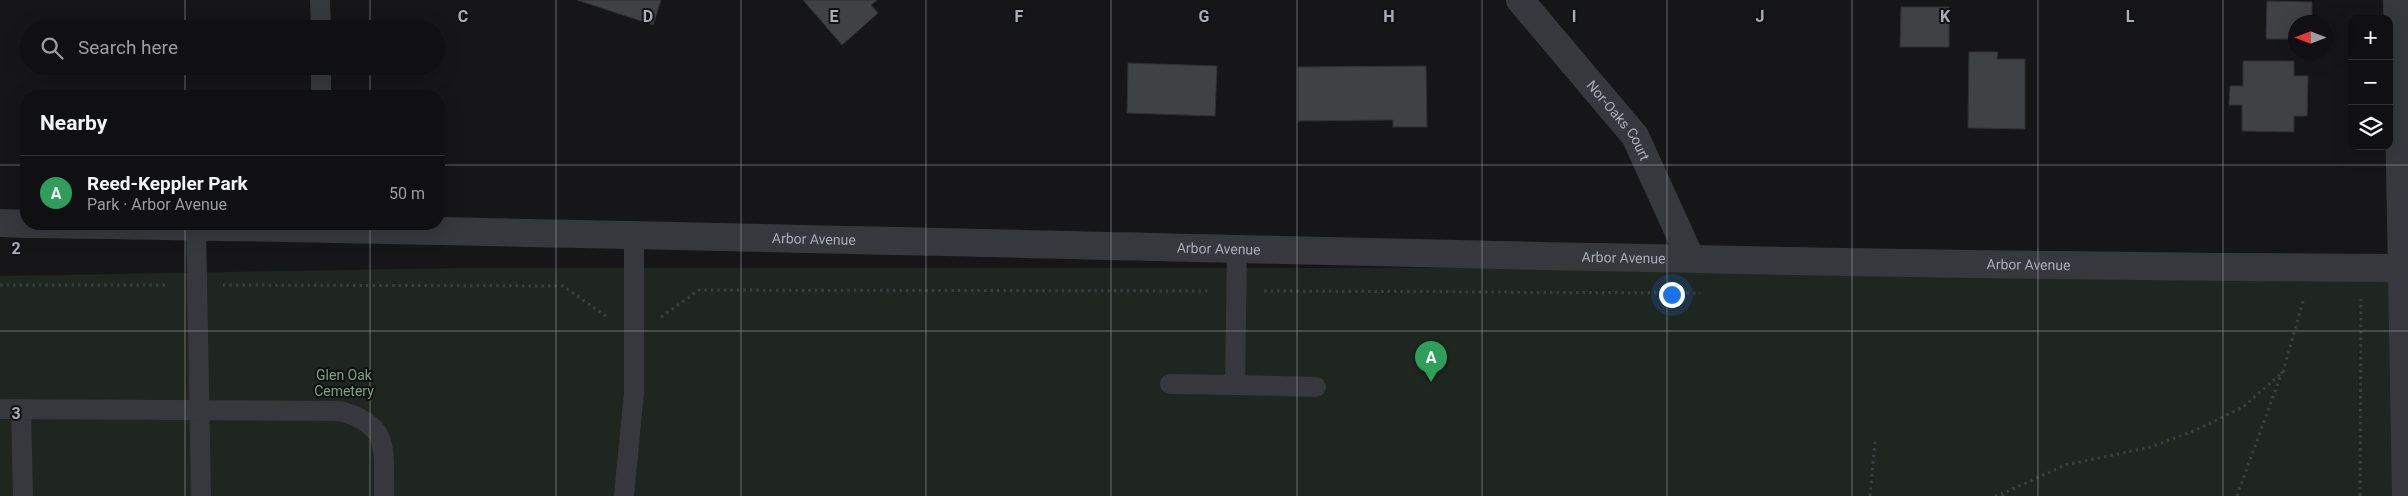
<!DOCTYPE html>
<html lang="en">
<head>
<meta charset="utf-8">
<style>
	body { margin:0; font-family:Roboto,sans-serif; background:#1e1e20; color:#f1f3f6 }
	.controls { position:absolute; right:15px; top:15px; display:grid; overflow:hidden; border-radius:10px; box-shadow:0 5px 20px #0002 }
	.controls button { width:45px; height:45px; display:grid; place-items:center; padding:0; border:0; border-bottom:1px solid #303032; background:#101012; color:#f1f3f6; font:25px sans-serif }
	.compass { position:absolute; left:2288px; top:15px; width:45px; height:45px; border-radius:50%; background:#101012; box-shadow:0 5px 20px #0002; rotate:270deg }
	.you { position:absolute; left:1671px; top:294px; width:18px; height:18px; margin:-12px; border:4px solid #fff; border-radius:50%; background:#1a73e8; box-shadow:0 0 0 8px #1a73e833 }
	.badge { display:grid; place-items:center; width:32px; height:32px; border-radius:50%; background:#f2b134; color:#fff; font-size:16px; font-weight:700 }
	.pin { position:absolute; translate:-50% -41px; filter:drop-shadow(0 1px 2px #0008) }
	.pin::after { content:''; position:absolute; top:26px; width:18px; height:15px; background:inherit; clip-path:polygon(0 0,100% 0,50% 100%) }
	.list { margin:0; padding:0; list-style:none }
	h2 { display:flex; justify-content:space-between; align-items:center; height:65px; margin:0; padding:0 20px; font-size:21px }
	h2 small { font-size:16px; font-weight:400; color:#9c9d9f }
	.list li { display:grid; grid-template-columns:32px 1fr auto; gap:15px; align-items:center; box-sizing:border-box; height:75px; padding:0 20px; border-top:1px solid #303032 }
	.list b { display:block; font-size:19px; white-space:nowrap }
	.list p { margin:0; font-size:16px; white-space:nowrap; color:#9c9d9f }
	.list em { font-size:16px; font-style:normal; color:#9c9d9f }
	.icon { flex:none; width:28px; height:28px; fill:none; stroke:currentColor; stroke-width:2; stroke-linecap:round; stroke-linejoin:round }
	.map { position:relative; flex:none; width:2408px; height:496px; overflow:hidden }
	.search { position:absolute; background:#101012; box-shadow:0 5px 20px #0002; left:20px; top:20px; width:425px; height:55px; display:flex; align-items:center; gap:12px; box-sizing:border-box; padding:0 18px; border-radius:28px; color:#9c9d9f; font-size:19px }
	.panel { position:absolute; background:#101012; box-shadow:0 5px 20px #0002; left:20px; top:90px; width:425px; height:140px; border-radius:20px }
	.map>svg:first-child { display:block }
	.green { fill:#1e261f }
	.building { fill:#404145; stroke:#303034 }
	.lines { fill:none; stroke-linecap:round; stroke-linejoin:round }
	.path { stroke:#3d3f44; stroke-width:3; stroke-dasharray:2.5 4; stroke-linecap:butt }
	.service { stroke:#37383d; stroke-width:20 }
	.minor { stroke:#37383d; stroke-width:28 }
	.grid { fill:none; stroke:#a8adb8; stroke-width:1; stroke-opacity:0.55 }
	.labels { text-anchor:middle; stroke-width:4; stroke-linejoin:round; paint-order:stroke }
	.street-label { font-size:14px; fill:#a8adb8; stroke:#111113 }
	.park-label { font-size:14px; fill:#7fa381; stroke:#111113 }
	.grid-label { font-size:16px; text-anchor:middle; font-weight:bold; fill:#a8adb8; stroke:#111113; stroke-width:4; stroke-linejoin:round; paint-order:stroke }
</style>
</head>
<body>
<div class="map">
<svg width="2408" height="496" viewBox="0 0 2408 496">
	<rect width="100%" height="100%" fill="#161618"/>
	<path class="green" d="M458,268H2403L2406,496H0V276Z"/>
	<path class="building" d="M577,0H661L653,25Z
		M803,0H877L871,5L878,13L842,45Z
		M2267,1L2312,2V22H2296V39H2266Z
		M1901,7H1949V47H1900Z
		M1969,52H1998L1997,59H2025V129L1968,128Z
		M2243,61H2294V76H2308L2307,116H2294V132L2242,131V105H2229L2230,86H2243Z
		M1128,63L1217,66L1215,116L1127,113Z
		M1426,66L1427,127H1393V120L1298,121V67Z"/>
	<g class="lines">
		<path class="path" d="M0,285H169
			M223,285L563,286L607,317
			M1264,291L1700,293
			M661,317L699,290L1210,291
			M1870,496L1875,442
			M1995,496L2003,493
			M2002,496L2004,493L2065,465L2151,447L2196,430L2243,407L2283,372L2304,298
			M2237,496L2282,372
			M2360,496L2361,299"/>
		<path class="service" d="M320,0L321,29
			M321,66V96
			M196,226L201,496
			M1170,384L1235,385L1237,249
			M1235,385L1316,387
			M0,409L340,411C392,425 383,451 384,496
			M21,409L23,496
			M624,496L634,392V235"/>
		<g class="minor">
			<path id="s1" d="M1520,0L1635,136L1691,259"/>
			<path d="M2397,0L2406,496"/>
			<path d="M0,223L26,224"/>
			<path id="s2" d="M29,224C822,234 1615,265 2408,268"/>
		</g>
	</g>
	<path class="grid" d="M185,0V29M370,0V29M556,0V496M741,0V496M926,0V496M1111,0V496M1297,0V496M1482,0V496M1667,0V496M1852,0V496M2038,0V496M2223,0V496M185,66V96M370,66V96M0,165H26M439,165H2408M185,224V496M370,224V496M0,331H2408"/>
	<g class="labels">
		<g class="street-label">
			<text dy="5" stroke="none"><textPath href="#s1" startOffset="156">Nor-Oaks Court</textPath></text>
			<text dy="5" stroke="none"><textPath href="#s2" startOffset="785">Arbor Avenue</textPath></text>
			<text dy="5" stroke="none"><textPath href="#s2" startOffset="1190">Arbor Avenue</textPath></text>
			<text dy="5" stroke="none"><textPath href="#s2" startOffset="1595">Arbor Avenue</textPath></text>
			<text dy="5" stroke="none"><textPath href="#s2" startOffset="2000">Arbor Avenue</textPath></text>
		</g>
		<g class="park-label">
			<text x="344" y="380">Glen Oak<tspan x="344" dy="16">Cemetery</tspan></text>
		</g>
	</g>
	<g class="grid-label">
		<text x="463" y="22">C</text>
		<text x="648" y="22">D</text>
		<text x="834" y="22">E</text>
		<text x="1019" y="22">F</text>
		<text x="1204" y="22">G</text>
		<text x="1389" y="22">H</text>
		<text x="1574" y="22">I</text>
		<text x="1760" y="22">J</text>
		<text x="1945" y="22">K</text>
		<text x="2130" y="22">L</text>
		<text x="16" y="254">2</text>
		<text x="16" y="419">3</text>
	</g>
</svg>
<div class="controls">
<button>+</button>
<button>−</button>
<button><svg class="icon" aria-label="layers" viewBox="0 0 24 24"><path d="M12 4l9 5-9 5-9-5zM3 14l9 5 9-5"/></svg></button>
</div>
<svg class="compass" viewBox="-18 -18 36 36"><path d="M0-13l5 13h-10z" fill="#e53935"/><path d="M0 13l5-13h-10z" fill="#9c9d9f"/></svg>
<div class="you"></div>
<div class="pin badge" style="left:1431px;top:382px;background:#2e9e5b">A</div>
<div class="search"><svg class="icon" aria-label="search" viewBox="0 0 24 24"><circle cx="10" cy="10" r="6"/><path d="M15 15l6 6"/></svg>Search here</div>
<section class="panel">
<h2>Nearby<small></small></h2>
<ul class="list">
<li><span class="badge" style="background:#2e9e5b">A</span><div><b>Reed-Keppler Park</b><p>Park · Arbor Avenue</p></div><em>50 m</em></li>
</ul>
</section>
</div>
</body>
</html>
